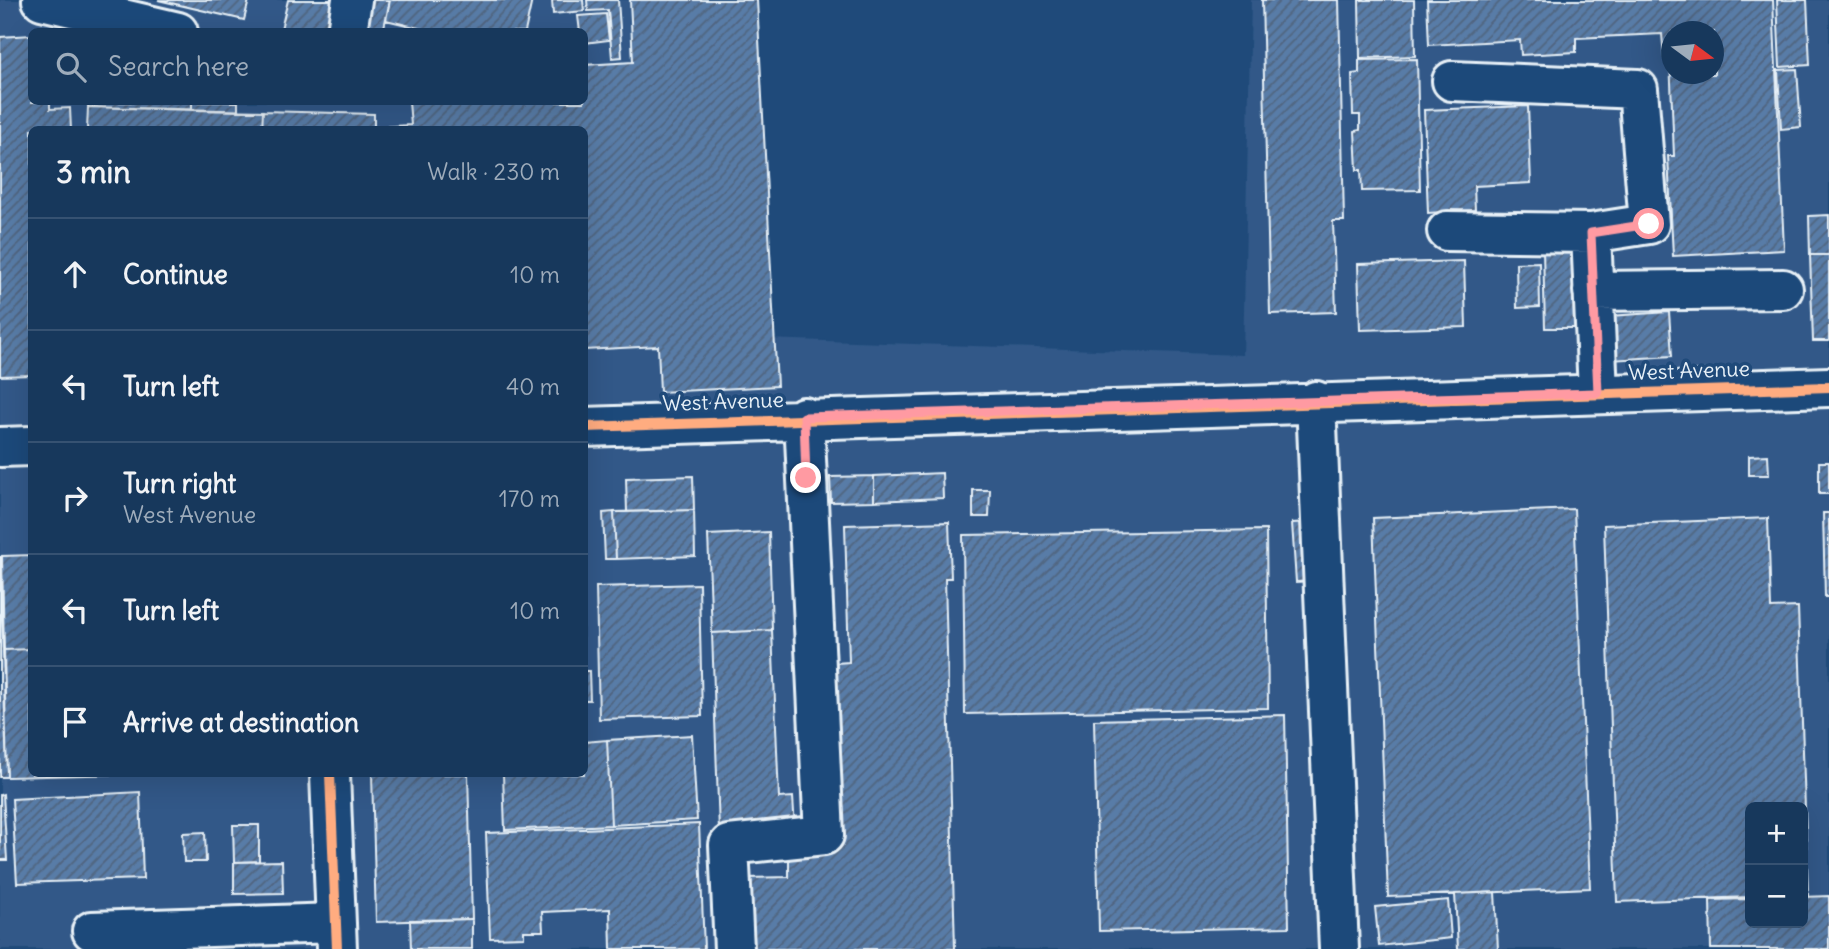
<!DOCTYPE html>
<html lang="en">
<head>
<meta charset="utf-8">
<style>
	body { margin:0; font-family:Delius,sans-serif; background:#244365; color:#f1f3f6 }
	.controls { position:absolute; right:21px; bottom:21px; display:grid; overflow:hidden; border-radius:10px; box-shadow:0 7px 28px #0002 }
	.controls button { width:63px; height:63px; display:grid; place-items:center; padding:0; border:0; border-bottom:2px solid #365272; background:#17385c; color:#f1f3f6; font:35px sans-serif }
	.compass { position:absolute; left:1661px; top:21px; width:63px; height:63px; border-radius:50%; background:#17385c; box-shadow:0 7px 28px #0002; rotate:105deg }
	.stop { position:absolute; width:21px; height:21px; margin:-16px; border:5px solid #ff9aa2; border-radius:50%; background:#fff }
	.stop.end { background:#ff9aa2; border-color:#fff; box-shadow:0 2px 7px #0008 }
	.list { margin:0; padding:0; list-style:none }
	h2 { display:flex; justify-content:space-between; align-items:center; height:91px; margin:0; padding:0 28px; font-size:30px }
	h2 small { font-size:23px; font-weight:400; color:#9eacbb }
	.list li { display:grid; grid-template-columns:46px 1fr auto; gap:21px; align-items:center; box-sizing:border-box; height:112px; padding:0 28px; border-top:2px solid #365272 }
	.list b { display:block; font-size:26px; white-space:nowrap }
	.list p { margin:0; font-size:23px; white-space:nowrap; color:#9eacbb }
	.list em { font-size:23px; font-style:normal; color:#9eacbb }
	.icon { flex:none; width:38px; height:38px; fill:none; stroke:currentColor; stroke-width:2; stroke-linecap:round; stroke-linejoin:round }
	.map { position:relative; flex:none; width:1829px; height:949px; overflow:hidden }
	.search { position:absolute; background:#17385c; box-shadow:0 7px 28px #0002; left:28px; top:28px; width:560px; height:77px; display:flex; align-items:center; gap:18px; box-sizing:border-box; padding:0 24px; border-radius:10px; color:#9eacbb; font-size:26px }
	.panel { position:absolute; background:#17385c; box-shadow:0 7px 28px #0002; left:28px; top:126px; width:560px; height:651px; border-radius:10px }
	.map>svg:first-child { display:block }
	.built { fill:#305988; fill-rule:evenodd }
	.building { fill:url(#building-hatch); stroke:#e8f1f8; stroke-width:2; fill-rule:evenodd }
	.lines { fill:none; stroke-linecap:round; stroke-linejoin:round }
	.minor-casing { stroke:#e8f1f8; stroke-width:44 }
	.minor { stroke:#1f4a7a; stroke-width:38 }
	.cycleway-casing { stroke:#1f4a7a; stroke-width:15 }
	.cycleway { stroke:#ffac80; stroke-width:10 }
	.route { stroke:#ff9aa2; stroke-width:9 }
	.labels { text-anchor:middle; stroke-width:7; stroke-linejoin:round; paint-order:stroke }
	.street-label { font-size:21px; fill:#e8f1f8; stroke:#1f4a7a }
</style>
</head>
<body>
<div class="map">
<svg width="1829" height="949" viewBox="0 0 1829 949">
	<defs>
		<pattern id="building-hatch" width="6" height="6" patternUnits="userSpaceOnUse" patternTransform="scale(1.75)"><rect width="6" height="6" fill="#587ba7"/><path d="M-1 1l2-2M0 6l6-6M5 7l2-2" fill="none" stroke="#50647d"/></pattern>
	</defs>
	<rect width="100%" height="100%" fill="#1f4a7a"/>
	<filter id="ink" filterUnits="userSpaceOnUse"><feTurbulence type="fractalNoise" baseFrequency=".0143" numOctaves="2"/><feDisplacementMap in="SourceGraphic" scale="14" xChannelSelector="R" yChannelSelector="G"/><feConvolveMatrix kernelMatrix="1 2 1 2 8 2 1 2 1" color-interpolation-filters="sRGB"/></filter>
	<g filter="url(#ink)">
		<path class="built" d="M0,0H744L766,339L1243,355L1251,0H1829V949H0ZM32,32H584V102H32ZM1672,32H1714V74H1672ZM32,130H584V774H32ZM1750,807H1803V923H1750Z"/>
		<path class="building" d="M158,0H249L244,20Z
			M288,0H348L341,32L281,29Z
			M358,0H390L383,32H353Z
			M390,0H532L525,32H435L386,20Z
			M552,0H583L584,11L553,14Z
			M587,0H618L622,57L612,58L608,10L588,11Z
			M630,0H757L777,386L660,392L658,346L584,350V130H376V127L411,125L409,102H584V65L633,62Z
			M1262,0H1339L1344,221H1333L1336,312L1270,314Z
			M1359,0H1414L1415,56L1360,58Z
			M1427,0H1773L1784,250L1673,256L1668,156H1674L1670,58H1664L1662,34L1576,38V52L1521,55L1520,40L1429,45ZM1672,32H1714V74H1672Z
			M1777,0H1807L1810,65L1780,67Z
			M606,14L609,40L584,43V32H580L578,16Z
			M32,35V102H50V109L70,108L71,130H32V375L0,376V37Z
			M1417,59L1420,190L1362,191L1361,170H1357L1355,131L1360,130V115H1353L1352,74L1359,73V60Z
			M1797,69L1801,127L1781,129L1778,70Z
			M88,102H192V110L88,107Z
			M192,102H238V111L192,110Z
			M1528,106L1531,183L1474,186L1475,210L1428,213L1424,110Z
			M88,107L263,111L262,130H87Z
			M263,111L374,114V130H262Z
			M1829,215V255H1810L1809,216Z
			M1573,248L1575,328H1545L1543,249Z
			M1810,255H1829V341H1813Z
			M1464,261L1466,327L1360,330L1358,264Z
			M1539,262L1540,307L1517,308L1516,263Z
			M1669,312L1672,356L1611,360L1609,316Z
			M1768,455L1769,475H1749V456Z
			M1819,462H1829V494H1819Z
			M942,473L943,498L874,501V476Z
			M693,476L694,510L627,512L626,478Z
			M874,476V501L831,502L830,477Z
			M973,490H990L989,517H973Z
			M1574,509L1590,888L1388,897L1373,518Z
			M694,510L695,556L616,559L614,512Z
			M614,512L616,559H605L603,513Z
			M1823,513H1829V597H1825Z
			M1768,518L1771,608L1798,607L1808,895H1803V807H1750V897L1617,902L1604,525Z
			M949,522L951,578H945L955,949H746L744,878L789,877V847L841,845L836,663L849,662L845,525Z
			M1309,522L1313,581L1296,582L1292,523Z
			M1266,530L1268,708L965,714L963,535Z
			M769,532L772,630L712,633L708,535Z
			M32,555V649L4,650L2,556Z
			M0,556L7,777H0Z
			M699,584L702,716L599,719L596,587Z
			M772,630L779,798L793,797L795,828L719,831L712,633Z
			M32,649V774H126L7,777L4,650Z
			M584,671H589L590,700H584Z
			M1285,715L1289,927L1099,931L1094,720Z
			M692,735L697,820L611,825L607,740Z
			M607,740L611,825L505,830L503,774H584V742Z
			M372,774H468L472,919L376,922Z
			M140,792L143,879L17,883L12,799Z
			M3,794L7,860H0V795Z
			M699,824L704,949H611L610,909L542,912L543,931H524V937L490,938L486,833Z
			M233,825H259V861L234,862Z
			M205,832L206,862H184L183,833Z
			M282,861L283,893L234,894V862Z
			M1495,892L1498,949H1458L1455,894Z
			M1829,896V949H1711L1710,900L1750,899V923H1803V897Z
			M1448,900L1451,938L1379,946L1375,907Z
			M472,919V949H411L410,920Z"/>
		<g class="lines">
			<g class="minor-casing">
				<path id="minor" d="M42,0L178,32
					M348,25L352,0
					M1447,231L1591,233L1649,224L1638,89L1452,81
					M1591,233L1598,393
					M1593,291L1783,289
					M1316,401L1339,949
					M584,427L1829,387
					M0,447L32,446
					M330,774L337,949
					M92,931L336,923
					M734,949L729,845L824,835L804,417"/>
			</g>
			<use href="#minor" class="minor"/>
			<g class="cycleway-casing">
				<path id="cycleway" d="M584,427L1829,387
					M330,774L337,949"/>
			</g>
			<use href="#cycleway" class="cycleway"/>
		</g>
	</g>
	<g class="lines" filter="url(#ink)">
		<path class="route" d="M806,478L804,417L1598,393L1591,233L1649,224"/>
	</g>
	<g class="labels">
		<g class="street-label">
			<text transform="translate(1689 371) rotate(-2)" y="7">West Avenue</text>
			<text transform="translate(723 402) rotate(-2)" y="7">West Avenue</text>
		</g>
	</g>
</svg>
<div class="controls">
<button>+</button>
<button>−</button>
</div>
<svg class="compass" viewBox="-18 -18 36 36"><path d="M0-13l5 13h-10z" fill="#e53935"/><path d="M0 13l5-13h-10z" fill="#9eacbb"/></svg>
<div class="stop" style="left:1649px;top:224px"></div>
<div class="stop end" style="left:806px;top:478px"></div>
<div class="search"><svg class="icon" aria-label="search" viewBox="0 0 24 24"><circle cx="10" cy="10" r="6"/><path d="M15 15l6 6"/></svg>Search here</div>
<section class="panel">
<h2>3 min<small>Walk · 230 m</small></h2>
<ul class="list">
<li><svg class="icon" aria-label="ahead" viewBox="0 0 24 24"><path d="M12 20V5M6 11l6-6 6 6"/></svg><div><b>Continue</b></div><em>10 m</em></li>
<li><svg class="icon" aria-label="left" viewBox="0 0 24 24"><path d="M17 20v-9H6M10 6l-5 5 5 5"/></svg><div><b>Turn left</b></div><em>40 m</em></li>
<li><svg class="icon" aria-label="right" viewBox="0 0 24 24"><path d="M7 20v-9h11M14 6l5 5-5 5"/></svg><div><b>Turn right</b><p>West Avenue</p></div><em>170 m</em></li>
<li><svg class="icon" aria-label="left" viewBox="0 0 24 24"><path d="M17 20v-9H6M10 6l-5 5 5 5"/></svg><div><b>Turn left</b></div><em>10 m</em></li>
<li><svg class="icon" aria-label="arrive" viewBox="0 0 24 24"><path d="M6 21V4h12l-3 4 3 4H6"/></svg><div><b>Arrive at destination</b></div></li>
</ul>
</section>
</div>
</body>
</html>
